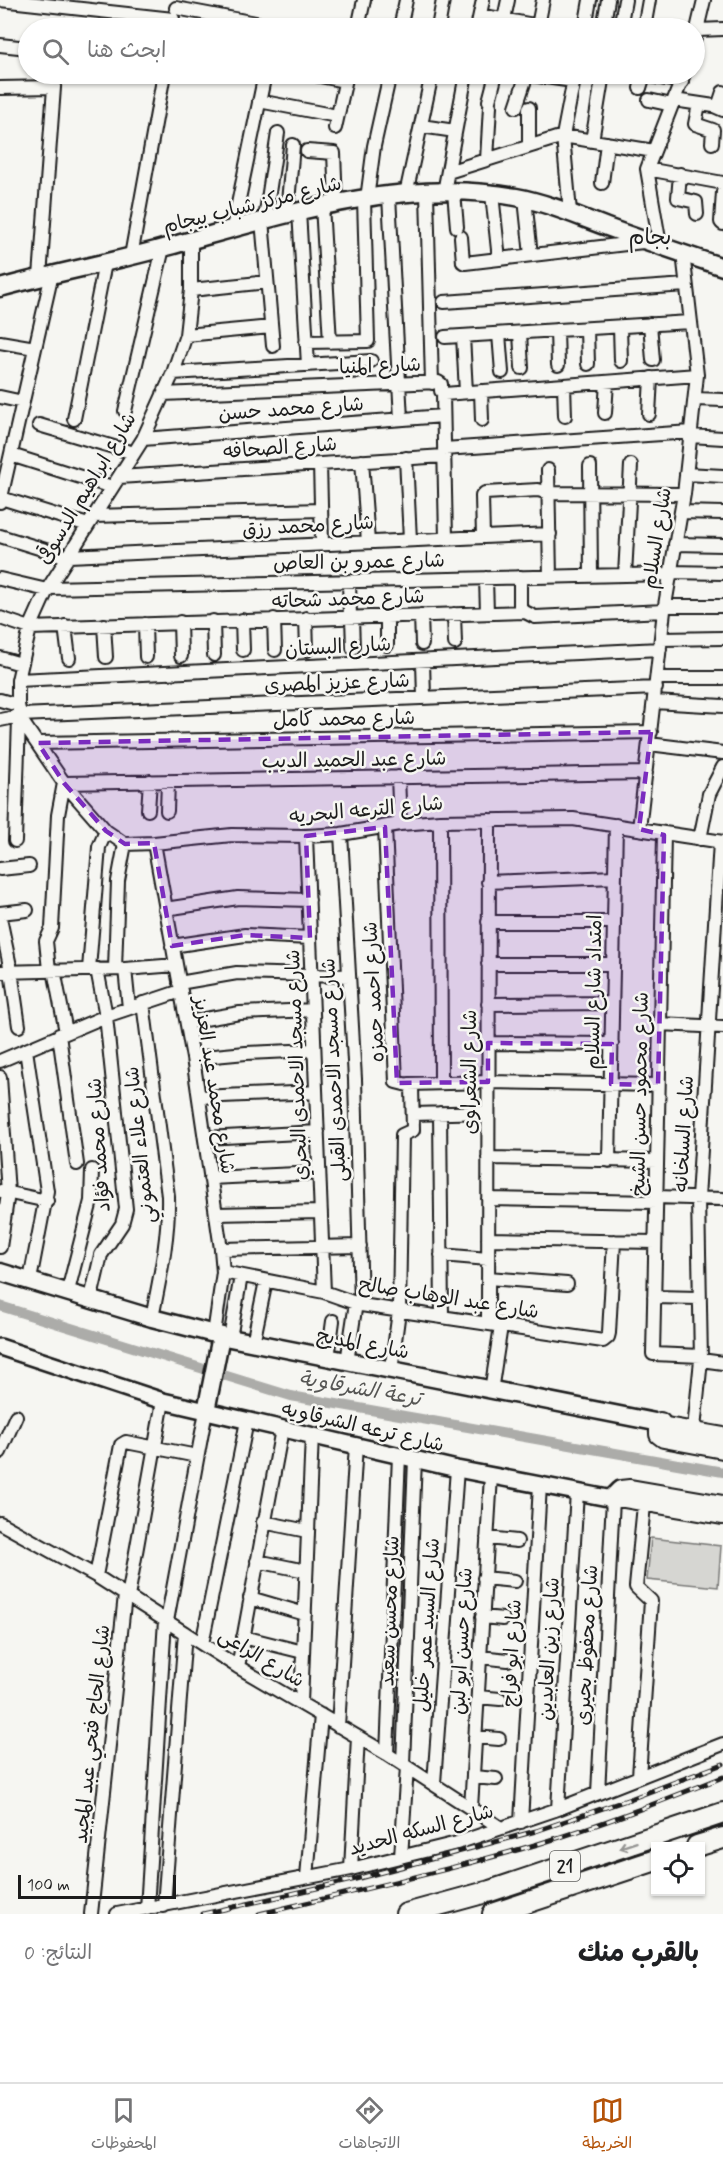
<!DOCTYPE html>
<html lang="ar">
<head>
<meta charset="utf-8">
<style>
	body { margin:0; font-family:Mynerve,"Playpen Sans Arabic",sans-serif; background:#f2f2f2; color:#202124; direction:rtl }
	.controls { position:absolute; right:18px; bottom:18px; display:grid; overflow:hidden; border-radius:0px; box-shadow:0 2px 4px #0004 }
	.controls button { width:54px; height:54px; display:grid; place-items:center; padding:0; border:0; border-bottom:2px solid #e0e0e0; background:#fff; color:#202124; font:30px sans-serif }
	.scale { position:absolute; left:18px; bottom:15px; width:158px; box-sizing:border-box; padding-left:6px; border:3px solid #1c1c1c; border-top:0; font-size:16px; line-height:21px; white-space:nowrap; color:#1c1c1c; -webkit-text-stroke:4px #f6f6f2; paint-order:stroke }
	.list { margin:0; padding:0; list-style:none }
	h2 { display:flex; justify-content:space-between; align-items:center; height:78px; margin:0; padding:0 24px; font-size:26px }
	h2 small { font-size:20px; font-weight:400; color:#757577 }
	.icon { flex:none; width:33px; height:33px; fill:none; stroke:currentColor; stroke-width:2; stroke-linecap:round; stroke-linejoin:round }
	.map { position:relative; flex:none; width:723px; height:1914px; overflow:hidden; direction:ltr }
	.search { position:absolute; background:#fff; box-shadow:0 2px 4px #0004; left:18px; right:18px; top:18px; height:66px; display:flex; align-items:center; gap:15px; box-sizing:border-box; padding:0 21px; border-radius:33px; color:#757577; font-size:22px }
	.sheet { height:168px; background:#fff }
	nav { display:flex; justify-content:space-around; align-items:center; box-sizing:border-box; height:84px; border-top:2px solid #e0e0e0; background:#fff; font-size:16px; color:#757577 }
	nav a { display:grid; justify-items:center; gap:3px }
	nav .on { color:#b45309 }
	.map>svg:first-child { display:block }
	.green { fill:#d6d6d2; stroke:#797977; stroke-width:1.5 }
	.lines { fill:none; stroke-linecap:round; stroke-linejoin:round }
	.canal { stroke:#acaca9; stroke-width:10 }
	.minor-casing { stroke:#1c1c1c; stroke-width:16 }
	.tertiary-casing { stroke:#1c1c1c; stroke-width:20 }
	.secondary-casing { stroke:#1c1c1c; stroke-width:21 }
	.trunk-casing { stroke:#1c1c1c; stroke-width:24 }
	.minor { stroke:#f6f6f2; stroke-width:12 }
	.tertiary { stroke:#f6f6f2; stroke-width:15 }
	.secondary { stroke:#f6f6f2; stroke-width:16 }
	.trunk { stroke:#f6f6f2; stroke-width:20 }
	.rail-casing { stroke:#1c1c1c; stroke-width:5 }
	.rail { stroke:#f6f6f2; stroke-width:3; stroke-dasharray:9; stroke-linecap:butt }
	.oneway { stroke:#949492 }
	.marked { fill:#7b2cbf; fill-opacity:0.2; stroke:#7b2cbf; stroke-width:4.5; stroke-dasharray:12 8; stroke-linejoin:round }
	.labels { text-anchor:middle; stroke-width:5; stroke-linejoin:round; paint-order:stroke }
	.shield { fill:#f6f6f2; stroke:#5d5d5c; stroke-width:1.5 }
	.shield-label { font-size:18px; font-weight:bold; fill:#1c1c1c }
	.street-label { font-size:20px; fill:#1c1c1c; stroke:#f6f6f2 }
	.water-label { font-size:21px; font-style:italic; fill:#565654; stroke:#f6f6f2 }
	.quarter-label { font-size:22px; fill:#1c1c1c; stroke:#f6f6f2 }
</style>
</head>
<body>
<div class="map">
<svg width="723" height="1914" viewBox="0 0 723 1914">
	<rect width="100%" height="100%" fill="#f6f6f2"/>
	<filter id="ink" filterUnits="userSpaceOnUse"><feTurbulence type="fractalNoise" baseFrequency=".0167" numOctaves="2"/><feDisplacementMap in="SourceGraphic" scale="12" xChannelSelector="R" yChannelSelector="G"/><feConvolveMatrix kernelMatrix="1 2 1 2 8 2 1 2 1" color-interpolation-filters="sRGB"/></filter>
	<g filter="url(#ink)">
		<path class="green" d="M651,1538L721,1546L718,1587L647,1580Z"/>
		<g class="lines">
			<path class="canal" d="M0,1306L291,1396L723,1472"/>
			<g class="minor-casing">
				<path id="minor" d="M0,0L173,19
					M176,8L282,28
					M480,15L550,28
					M504,19L508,0
					M538,26L543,0
					M358,28L364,0
					M400,28L406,0
					M438,28L443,0
					M477,28L483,0
					M585,28L590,0
					M603,28L608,0
					M620,28L625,0
					M644,28L649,0
					M698,30L723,29
					M694,42L704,0
					M0,45L28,48
					M310,74L345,81
					M525,74L573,81
					M0,88L54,87
					M640,88L644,75L682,82
					M649,100L672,105
					M674,100L714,106L723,110
					M259,101L337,116
					M489,101L496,74
					M699,104L695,124L713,130L712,143
					M516,107L527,74
					M718,107L723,92
					M421,126L455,131
					M335,128L347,74
					M592,141L603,74
					M529,146V108
					M307,151L334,153L336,202
					M487,160L490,106
					M647,169L723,183
					M448,172L563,136L654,151
					M680,174L678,198L696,202L697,214
					M602,183L607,143
					M444,192L466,74
					M454,192L457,227
					M723,192L721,222L723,224
					M427,193L432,383
					M406,194L432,74
					M492,194L499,259
					M389,196L401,419
					M367,199L374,146L390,74
					M525,199L531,255
					M322,205L330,342
					M299,211L308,365
					M570,212L563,136L575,74
					M287,214L293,145
					M265,219L278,133
					M262,220L273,346
					M233,228L265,74
					M461,237L463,262L465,263L643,242
					M191,240V290L186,335L173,373L143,439L47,590L30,628L18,680V705L21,720L64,783L106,831L125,844L154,843L232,835L306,836L341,834L400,824L440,821L573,819L723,842
					M660,245L647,169L684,74
					M131,256L164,74
					M40,277L55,74
					M191,290L267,282
					M444,302L686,285
					M650,324L653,360
					M620,327L621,361
					M587,329L588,364
					M557,330L558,365
					M520,333L522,368
					M499,334L502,372
					M186,335L271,327
					M463,336L466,392
					M445,337L690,322
					M0,342L35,348
					M306,342L368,341L364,199
					M173,373L371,361
					M564,385L565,416
					M481,391L482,420
					M163,394L438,382L441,384V391L444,394L697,375
					M443,394L446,539
					M0,397L23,402
					M695,399L723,400
					M125,411L163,248
					M605,413L607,382
					M649,414L651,378
					M74,419L105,263
					M39,425L134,453
					M690,436L723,438
					M143,439L443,416
					M444,449L691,432
					M11,455L112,487
					M406,458L410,540
					M362,461L368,542
					M320,464L322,544
					M590,466L591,576
					M548,470L550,577
					M686,474L723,476
					M119,477L444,456
					M1,498L88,525
					M0,502L52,274
					M681,512L723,513
					M93,516L321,510
					M0,536L68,557
					M483,537L482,496L485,493L538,490L549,493L684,494
					M675,544L723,545
					M69,556L550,534
					M671,572L723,573
					M625,575L631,465
					M486,578L487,613
					M0,579L47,590
					M349,581L350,617
					M49,588L670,574
					M665,606H723
					M520,612V577
					M454,614L455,643
					M421,615L422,644
					M352,617L353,648
					M0,618L30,628L525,612L535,617L664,611
					M306,618L307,650
					M274,619L275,650
					M242,620L243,650
					M213,621L214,655
					M180,622L181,656
					M145,624L146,657
					M104,625L106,657
					M65,626L69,658
					M661,639L723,638
					M387,645V616
					M0,658L21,664
					M423,661L424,698
					M657,678H723
					M18,680L660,649
					M0,700L18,705
					M654,702L723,706
					M20,715L656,688
					M0,720L15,717L21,720
					M38,743L651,732
					M649,744L723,753
					M398,777L400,824
					M148,810L150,781
					M167,811L168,781
					M440,821L441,1083
					M385,827L396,1082L412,1086L413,1130L402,1135L399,1311L391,1371
					M639,829L664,611L684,494L697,375L683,253
					M341,834L355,1079L361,1305
					M664,835L653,1354L701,1356
					M306,836L324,1292
					M700,839L709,794L723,767
					M15,841L19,719
					M154,843L193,1058L221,1249L223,1272L214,1334
					M0,869L29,866
					M488,882L615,877
					M165,909L238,898L309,900
					M0,913L27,910
					M0,918L11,971L19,1026
					M488,922H614
					M172,946L245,935L310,938
					M488,964H613
					M89,969L99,847L106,831
					M115,969L118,881L125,844
					M125,969L129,1008
					M49,970L46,941L52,928L58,815L64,783L646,773
					M54,970L66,1032
					M0,972L125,969L176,965
					M179,983L237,973L349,976
					M143,1003L168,1196C169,1238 160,1277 152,1318
					M488,1004L612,1003
					M187,1022L240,1013L313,1010
					M660,1024L723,1027
					M59,1035L77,1164
					M488,1043L612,1044
					M26,1050L47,1191L30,1280
					M193,1058L246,1053L314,1050
					M0,1061L106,1016L181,991
					M0,1077L8,1193L0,1247
					M409,1084L488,1082L658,1085
					M199,1097L316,1092
					M440,1113L442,1317
					M413,1114L488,1112
					M205,1138L318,1132
					M488,1158L657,1161
					M609,1161L616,825
					M210,1178L319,1173
					M1,1191L47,1201
					M656,1197L723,1199
					M488,1199L656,1202
					M216,1214L321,1212
					M488,1239L655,1242
					M221,1249L360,1246
					M441,1255L488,1259
					M223,1272L324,1292L361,1305L603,1341L608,1337L609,1333L614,1241
					M488,1278L567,1284
					M68,1291L91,1201L92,1170
					M654,1297L699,1298
					M91,1298L101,1255L122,1224L126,1209L106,1016L97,969
					M488,1324L489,820
					M230,1338L241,1276
					M253,1343L266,1281
					M328,1358L333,1321
					M701,1360L723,1363
					M347,1362L356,1303
					M491,1391L501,1326
					M660,1423L723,1434
					M694,1429L701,1360L698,1198L720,842
					M0,1452L16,1416
					M263,1522L307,1531
					M0,1523L96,1576L238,1667L387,1754L501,1828
					M487,1538L517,1541
					M257,1561L306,1571
					M96,1576L121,1445L126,1442L197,1456
					M484,1578L515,1581
					M128,1597L163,1401
					M250,1598L305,1614
					M482,1617L503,1619
					M167,1621L206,1411
					M243,1637L303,1652
					M202,1644L247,1421
					M480,1657L508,1660
					M238,1667L282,1429
					M478,1697L500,1699
					M301,1703L312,1435
					M338,1726L356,1445
					M475,1737L499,1739
					M387,1754L399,1455
					M403,1764L415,1459
					M639,1776L651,1601L636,1587L644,1505
					M473,1777L496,1779
					M434,1783L457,1469
					M598,1793L613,1499L723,1518
					M471,1808L491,1476
					M558,1809L577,1492
					M521,1822L540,1485
					M401,1857L407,1767
					M351,1869L358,1737
					M307,1877L321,1715
					M164,1906L185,1633
					M147,1909L165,1620
					M91,1914L125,1595
					M117,1914L351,1869L457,1843L558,1809L723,1744"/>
			</g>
			<g class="tertiary-casing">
				<path id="tertiary" d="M0,1347L163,1401L457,1469L613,1499"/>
			</g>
			<g class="secondary-casing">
				<path id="secondary" d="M0,288C54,273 109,263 163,248C277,217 396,176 516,197C548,203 577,216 607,227C645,241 684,254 723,267
					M0,1272L152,1318L230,1338L660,1423
					M206,1411L221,1336"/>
			</g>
			<g class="trunk-casing">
				<path id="trunk" d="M660,1423V1434L664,1437L723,1448
					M613,1499L621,1491L630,1490L723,1506
					M697,1846L723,1838
					M406,1914L490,1891L723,1813
					M493,1914L656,1860"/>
			</g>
			<use href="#minor" class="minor"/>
			<use href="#tertiary" class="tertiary"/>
			<use href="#secondary" class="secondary"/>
			<use href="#trunk" class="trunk"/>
			<g class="rail-casing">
				<path id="rail" d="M203,1914L352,1880L536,1831L630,1799L723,1764
					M259,1914C352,1892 446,1871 538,1844C601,1825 662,1801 723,1777"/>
			</g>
			<use href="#rail" class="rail"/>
		</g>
		<defs><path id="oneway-shaft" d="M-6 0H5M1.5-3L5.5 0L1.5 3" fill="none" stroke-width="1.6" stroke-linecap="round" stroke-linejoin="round" transform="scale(1.5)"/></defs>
		<use class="oneway" href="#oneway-shaft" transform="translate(628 1845) rotate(162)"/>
	</g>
	<path class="marked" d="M651,732L639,829L664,835L658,1085L611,1084L612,1044L488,1043V1082L397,1083L385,827L306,836L310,938L245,935L172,946L154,843L125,844L106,831L64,783L38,743Z"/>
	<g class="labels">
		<rect class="shield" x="550" y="1851" width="30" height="30" rx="4.5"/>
		<g class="shield-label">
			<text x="565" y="1872">21</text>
		</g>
		<g class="street-label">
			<text transform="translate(252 204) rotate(-14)" y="7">شارع مركز شباب بيجام</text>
			<text transform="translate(380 365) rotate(-2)" y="7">شارع المنيا</text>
			<text transform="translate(291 408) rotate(-4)" y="7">شارع محمد حسن</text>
			<text transform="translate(280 447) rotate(-4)" y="7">شارع الصحافه</text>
			<text transform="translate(86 488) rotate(-59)" y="7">شارع ابراهيم الدسوقى</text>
			<text transform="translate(308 525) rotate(-3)" y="7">شارع محمد رزق</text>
			<text transform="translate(656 538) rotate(-81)" y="7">شارع السلام</text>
			<text transform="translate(359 561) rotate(-1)" y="7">شارع عمرو بن العاص</text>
			<text transform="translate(348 598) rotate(-2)" y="7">شارع محمد شحاته</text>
			<text transform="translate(338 646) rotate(-3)" y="7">شارع البستان</text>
			<text transform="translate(337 682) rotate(-2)" y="7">شارع عزيز المصرى</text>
			<text transform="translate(344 718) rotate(-1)" y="7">شارع محمد كامل</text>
			<text transform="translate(354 759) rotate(-1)" y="7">شارع عبد الحميد الديب</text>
			<text transform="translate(366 809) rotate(-5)" y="7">شارع الترعه البحريه</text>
			<text transform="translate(373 992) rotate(-93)" y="7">شارع احمد حمزه</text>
			<text transform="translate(593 992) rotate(-89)" y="7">امتداد شارع السلام</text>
			<text transform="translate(296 1065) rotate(-92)" y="7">شارع مسجد الاحمدى البحري</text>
			<text transform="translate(333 1070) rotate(-93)" y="7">شارع مسجد الاحمدى القبلى</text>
			<text transform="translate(469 1072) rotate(-90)" y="7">شارع الشعراوى</text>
			<text transform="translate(215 1085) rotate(81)" y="7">شارع محمد عبد العزيز</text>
			<text transform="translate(639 1094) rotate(-89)" y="7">شارع محمود حسن الشيخ</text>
			<text transform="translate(683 1134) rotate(-87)" y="7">شارع السلخانه</text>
			<text transform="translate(98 1145) rotate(-94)" y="7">شارع محمد فؤاد</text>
			<text transform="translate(139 1145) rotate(-96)" y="7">شارع علاء العتموني</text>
			<text transform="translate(449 1297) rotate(9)" y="7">شارع عبد الوهاب صالح</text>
			<text transform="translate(363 1343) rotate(11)" y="7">شارع المديح</text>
			<text transform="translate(363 1426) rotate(13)" y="7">شارع ترعه الشرقاويه</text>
			<text transform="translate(389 1611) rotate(-88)" y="7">شارع محسن سعيد</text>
			<text transform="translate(426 1625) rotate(-86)" y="7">شارع السيد عمر خليل</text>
			<text transform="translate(461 1641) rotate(-87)" y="7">شارع حسن ابو لبن</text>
			<text transform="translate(586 1645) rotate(-87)" y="7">شارع محفوظ بحيرى</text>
			<text transform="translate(548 1649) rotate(-87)" y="7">شارع زين العابدين</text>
			<text transform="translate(511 1653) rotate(-87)" y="7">شارع ابو فراج</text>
			<text transform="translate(262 1657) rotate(31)" y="7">شارع الراعى</text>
			<text transform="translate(91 1734) rotate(-84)" y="7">شارع الحاج فتحي عبد المجيد</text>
			<text transform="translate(421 1829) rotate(-15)" y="7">شارع السكه الحديد</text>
		</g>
		<g class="water-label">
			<text transform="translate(360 1388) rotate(10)" y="7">ترعة الشرقاوية</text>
		</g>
		<g class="quarter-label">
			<text x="650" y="244">بجام</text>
		</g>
	</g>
</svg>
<div class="controls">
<button><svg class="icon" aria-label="locate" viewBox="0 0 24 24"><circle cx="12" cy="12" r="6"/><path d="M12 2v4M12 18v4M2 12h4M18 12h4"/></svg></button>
</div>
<div class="scale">100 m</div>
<div class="search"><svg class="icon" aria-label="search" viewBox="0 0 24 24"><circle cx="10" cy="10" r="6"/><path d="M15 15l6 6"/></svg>ابحث هنا</div>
</div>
<section class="sheet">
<h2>بالقرب منك<small>النتائج: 0</small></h2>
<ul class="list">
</ul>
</section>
<nav>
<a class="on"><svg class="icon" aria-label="map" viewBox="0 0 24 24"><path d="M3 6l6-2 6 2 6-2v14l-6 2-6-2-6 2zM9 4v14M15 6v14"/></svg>الخريطة</a>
<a><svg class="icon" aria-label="directions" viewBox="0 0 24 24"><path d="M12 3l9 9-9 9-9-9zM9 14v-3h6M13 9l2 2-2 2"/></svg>الاتجاهات</a>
<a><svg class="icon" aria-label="saved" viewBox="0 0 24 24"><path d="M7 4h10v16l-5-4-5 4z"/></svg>المحفوظات</a>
</nav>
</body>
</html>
